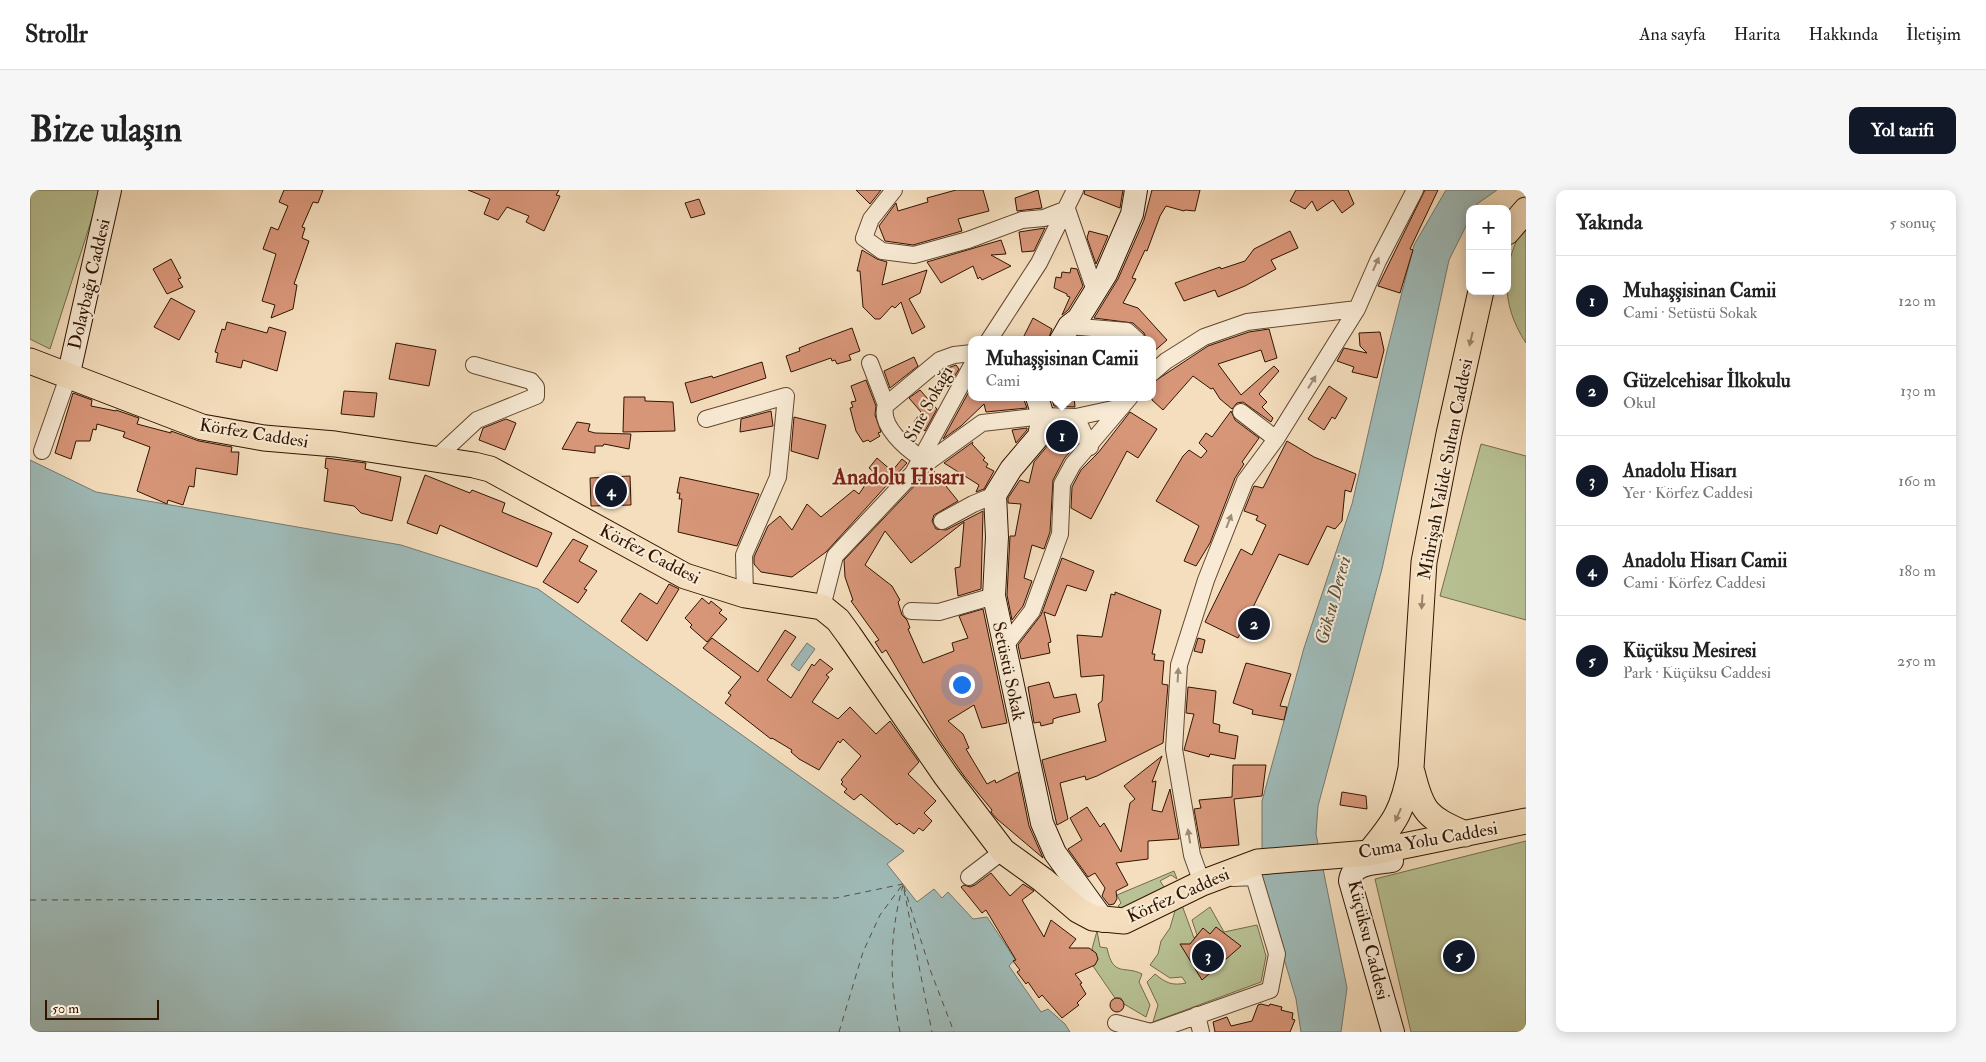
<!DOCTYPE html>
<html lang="tr">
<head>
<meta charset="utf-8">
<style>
	body { margin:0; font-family:"IM FELL Double Pica",serif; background:#f6f6f6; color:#222 }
	.controls { position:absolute; right:15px; top:15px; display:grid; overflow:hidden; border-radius:10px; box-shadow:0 2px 12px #0003 }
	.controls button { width:45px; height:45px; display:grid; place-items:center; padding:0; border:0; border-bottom:1px solid #e0e0e0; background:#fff; color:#222; font:25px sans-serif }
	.scale { position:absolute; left:15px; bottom:12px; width:114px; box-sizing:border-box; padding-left:5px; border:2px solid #301500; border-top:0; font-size:14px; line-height:18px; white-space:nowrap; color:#301500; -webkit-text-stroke:4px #f8ead4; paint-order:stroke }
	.you { position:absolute; left:931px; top:494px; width:18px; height:18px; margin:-12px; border:4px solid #fff; border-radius:50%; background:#1a73e8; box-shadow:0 0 0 8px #1a73e833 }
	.badge { display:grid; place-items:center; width:32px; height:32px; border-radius:50%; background:#111827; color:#fff; font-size:16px; font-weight:700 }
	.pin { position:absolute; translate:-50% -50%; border:2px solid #fff; box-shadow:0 1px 5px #0006 }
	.popup { position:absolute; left:938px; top:146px; width:188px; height:65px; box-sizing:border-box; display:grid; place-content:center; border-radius:10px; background:#fff; filter:drop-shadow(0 1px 4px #0005); font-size:16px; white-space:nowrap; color:#767676 }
	.popup b { font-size:19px; color:#222 }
	.popup::after { content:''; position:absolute; left:50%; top:100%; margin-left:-10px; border:10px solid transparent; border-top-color:#fff }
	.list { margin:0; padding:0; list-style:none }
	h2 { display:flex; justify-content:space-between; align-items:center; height:65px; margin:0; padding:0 20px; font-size:21px }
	h2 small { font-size:16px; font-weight:400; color:#767676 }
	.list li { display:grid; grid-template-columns:32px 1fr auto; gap:15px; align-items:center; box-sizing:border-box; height:90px; padding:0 20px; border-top:1px solid #e0e0e0 }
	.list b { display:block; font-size:19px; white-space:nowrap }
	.list p { margin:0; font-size:16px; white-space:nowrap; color:#767676 }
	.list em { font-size:16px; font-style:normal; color:#767676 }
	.map { position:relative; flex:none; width:1496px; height:842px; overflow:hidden; border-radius:10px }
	header { display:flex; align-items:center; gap:30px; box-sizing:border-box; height:70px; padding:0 25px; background:#fff; border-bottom:1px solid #e0e0e0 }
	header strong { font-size:24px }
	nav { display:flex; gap:28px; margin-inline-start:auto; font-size:18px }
	.intro { display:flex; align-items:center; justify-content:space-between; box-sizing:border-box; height:120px; padding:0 30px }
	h1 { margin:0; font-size:35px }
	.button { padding:12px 22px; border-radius:10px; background:#111827; color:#fff; font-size:18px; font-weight:700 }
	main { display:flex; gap:30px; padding:0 30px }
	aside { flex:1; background:#fff; border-radius:10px; box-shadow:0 2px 12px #0003 }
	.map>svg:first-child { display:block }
	.green { fill:#b8c294; stroke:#746c4a }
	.water { fill:#9fbbb9; stroke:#73796f }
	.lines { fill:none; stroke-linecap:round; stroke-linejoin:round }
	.ferry { stroke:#574f41; stroke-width:1; stroke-dasharray:6 5; stroke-linecap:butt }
	.building { fill:#d89679; stroke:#301500 }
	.street-casing { stroke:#61472f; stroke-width:18 }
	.secondary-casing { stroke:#301500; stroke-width:24 }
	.primary-casing { stroke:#301500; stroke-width:27 }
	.street { stroke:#f8ead4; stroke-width:16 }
	.secondary { stroke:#f8ead4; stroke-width:22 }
	.primary { stroke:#f5debd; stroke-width:25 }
	.oneway { fill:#9e8a75 }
	.oneway2 { fill:#9c8468 }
	.labels { text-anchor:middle; stroke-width:4; stroke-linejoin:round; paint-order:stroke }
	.street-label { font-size:18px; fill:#301500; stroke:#f8ead4 }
	.water-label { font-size:19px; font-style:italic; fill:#574f41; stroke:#f8ead4 }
	.district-label { font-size:22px; font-weight:bold; fill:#7a1f14; stroke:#f8ead4 }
</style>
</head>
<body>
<header>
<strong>Strollr</strong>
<nav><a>Ana sayfa</a><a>Harita</a><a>Hakkında</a><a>İletişim</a></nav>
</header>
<div class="intro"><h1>Bize ulaşın</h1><a class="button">Yol tarifi</a></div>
<main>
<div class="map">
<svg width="1496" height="842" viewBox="0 0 1496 842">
	<rect width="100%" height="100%" fill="#f5debd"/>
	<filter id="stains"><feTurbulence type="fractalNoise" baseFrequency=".004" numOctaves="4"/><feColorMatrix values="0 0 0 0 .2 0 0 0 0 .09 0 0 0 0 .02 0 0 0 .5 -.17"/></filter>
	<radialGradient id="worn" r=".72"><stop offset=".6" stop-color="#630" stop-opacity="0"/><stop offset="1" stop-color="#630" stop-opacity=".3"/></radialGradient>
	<path class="green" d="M0,0H71L20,159L0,149Z
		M1496,32V153C1469,112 1472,73 1496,32Z
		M1451,254L1496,266V430L1410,406Z
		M1496,651V842H1381L1345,689Z
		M1144,681L1147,689L1141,685L1130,691L1139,704L1092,719L1088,716L1091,713L1087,705Z
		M1149,707L1164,748L1167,745L1162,730L1180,717L1194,742L1227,735L1236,766L1231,792L1123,832L1128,815L1117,792L1125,784C1136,793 1142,796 1156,793L1152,787L1140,788L1120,775L1128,764L1131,751L1140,738Z
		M1067,741L1070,757L1077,758C1083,788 1095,775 1112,784L1109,792L1120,815L1116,827L1094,814L1091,808H1085L1063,776L1068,769L1062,759Z"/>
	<path class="water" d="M1416,0H1467L1447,14L1444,19H1440V28L1419,70L1352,379L1288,616L1286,644L1317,798L1311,842H1271L1266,809L1232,695V611L1274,458L1322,314L1357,161L1384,55Z
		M0,270L66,302L371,355L508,399L874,661L857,674L887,712L904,699L912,708L918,702L943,729L957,727L985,769L979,776L1011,822L1018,819L1035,834L1040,842H0Z
		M777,453L785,459L769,481L761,475Z"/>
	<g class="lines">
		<path class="ferry" d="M874,700L902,842
			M0,710L806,708L873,694
			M809,842L833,762L850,725L873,694L901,782L924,842
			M870,842C859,791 859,746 873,695"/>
	</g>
	<path class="building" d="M254,0H293L288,13L283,12L272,37L275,38L272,48L279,51L264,94L267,95L263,119L241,128L245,115L232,111L246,64L233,59L241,37L248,40L258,16L249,12Z
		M438,0H529L526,5L530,6L514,41L496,32L499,26L477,17L468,30L454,24L460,9Z
		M826,0H851L840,14Z
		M926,0H953L959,21L928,29L932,41L883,55L855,51L849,36L866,13L868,21L898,12L897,8Z
		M1008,0L1012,18L987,21L985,8Z
		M1055,0H1093L1090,18L1054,4Z
		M1122,0H1170L1165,21L1155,20L1154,21L1136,16L1130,26L1117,61L1115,60L1102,88L1106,89L1093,113L1108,118L1137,150L1122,163V150H1117L1114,143L1103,133L1064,128L1088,89L1114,30Z
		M1266,0H1318L1324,14L1312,23L1303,10L1287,21L1282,11L1275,19L1260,11Z
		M1395,0H1408L1380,59L1383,60L1370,103L1348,96Z
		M669,9L675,24L661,28L655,13Z
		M1015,38L1004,61L992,62L989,42Z
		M1059,41L1078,46L1066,74L1057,48Z
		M1260,41L1268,58L1241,70L1246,79L1215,96L1188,107L1185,100L1154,111L1145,93L1190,77L1191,79L1215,71L1224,59Z
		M971,50L976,64L961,65L981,76L952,90L950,87L948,89L943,76L911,93L897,72Z
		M832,60L847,69L857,72L852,95L897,80L890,103L879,109L895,137L882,144L871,112L865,118L862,116L850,129H845L833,117L830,81H827Z
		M141,69L151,88L148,89L153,97L137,104L123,79Z
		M1041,78L1047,79L1053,96L1038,120L1032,125L1040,107L1037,106V104L1024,98L1026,87L1031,88L1032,82L1040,83Z
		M141,108L165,121L149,150L124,137Z
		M1003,128L1022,139L1018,150H992Z
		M197,132L237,143L239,137L256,142L247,181L213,170L211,178L186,172L188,163L185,162L192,139L195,140Z
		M822,138L830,161L819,165L821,170L807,174L805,170L802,171L801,168L761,182L756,166L770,161L769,158L779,154Z
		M1239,139L1247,168L1235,172L1231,160L1188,174L1211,205L1244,176L1249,181L1229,204L1237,212L1232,217L1243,228L1241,232L1213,212L1207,213L1202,219L1190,209L1183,198L1181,199L1163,186L1133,220L1122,210V193L1178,156L1219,142Z
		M1350,142L1354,160L1347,188L1322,182L1324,177L1307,171L1314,158L1337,163L1330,156L1329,143Z
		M366,153L406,160L399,196L359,189Z
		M884,167L888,176L860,198L854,181Z
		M732,172L736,188L661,213L655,193L682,186L683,188Z
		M926,175L929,179L918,197L908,185L915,179Z
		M836,190L846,216L845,225L851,242L848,243L850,246L840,252L838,250L833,252L826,241L820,218L823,217L821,212L826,211L821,196Z
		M942,196V207H989L994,210L997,218L956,222L954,214L931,236L913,249Z
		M1299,196L1317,208L1305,229L1302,227L1294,240L1278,229Z
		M890,200L907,219L895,241L884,232L891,222L879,208Z
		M314,201L347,203L344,227L311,224Z
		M43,203L62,210L61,216L86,221V220L109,228L107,234L141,243V241L169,251L202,257L201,262H209L207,285L166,278L164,297L159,296L153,315L138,310L137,314L107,301L120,257L93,247L95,242L67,234L66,240L63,239L60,251H46L41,269L25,263Z
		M594,207H615V211L643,212L645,241L593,242Z
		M1021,207H1044L1045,217L1024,216Z
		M741,221L743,236L710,242L711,229Z
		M1201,221L1205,230L1229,248L1212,272L1214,274L1205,288L1180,353L1166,376L1154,371L1169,336L1126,311L1153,266L1159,260L1171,268L1177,261L1169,253L1176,243L1182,247Z
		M1100,222L1127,239L1108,268L1097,261L1061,329L1041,318L1042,297L1051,280L1068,263Z
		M764,227L796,235L788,269L761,261Z
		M476,229L486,233L475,260L449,250L453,238Z
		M547,232L560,234L558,241L565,243L601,244L599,259L574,254L573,256H565V263L532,259Z
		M1024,236L1040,237L1047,253L1034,269L1023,290L1020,342L1014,359L1002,355L994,388L1002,391L993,416L982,430L977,405L980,346H985L991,314L978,313V308L990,290L999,293L1004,272L1019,254Z
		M997,238V240L986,253L982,240Z
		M1257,251L1284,267L1326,284L1321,302L1315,300L1312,331L1305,339L1297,336L1278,375L1249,364L1208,448L1175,432L1211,359L1222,365L1236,335L1226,330L1228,326L1214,321L1224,296L1233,298Z
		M943,252L942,254L955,268L953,270L958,274L956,277L964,281L954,299L946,302L949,295L914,273Z
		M296,268L336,273L335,279L371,287L362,331L331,323L324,316L294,311L298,279L295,278Z
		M847,268L862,281L872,269L877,273L796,362L762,387L731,382L724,374V367L738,336L750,326L762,340L777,314L791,327L824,300L829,304L844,282L839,278Z
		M903,280L928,311L904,325L902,331L906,339L916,340L953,321L951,399L928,406L925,378L930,377L934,332L881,373L855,341L835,375L862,396L870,410L868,412L872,425L877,430L880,438L878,439L893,473L924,461L922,453L938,448L929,426L953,419L977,533L952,538L944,515L918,531L933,544L939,558L936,559L957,594L965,590L966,593L988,582L999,636L1013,668L967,629L961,622L962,620L934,586L909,550L856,460L852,463L845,452L849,450L821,411L823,410L815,387L814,370L891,289Z
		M395,285L440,303L442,300L475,313L472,322L522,343L507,377L410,335L407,344L377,333Z
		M600,286L601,315L561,316L560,288Z
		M650,287L729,304L707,356L648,342L652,309H649L650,303H647Z
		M543,349L558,356L549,371L567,381L554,399L557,400L548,413L513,392Z
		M1032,368L1064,381L1056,401L1037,395L1025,426L1014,422L1021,452L1018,453L1020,463L991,469L988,455L1011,425Z
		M639,394L649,399L617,451L591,431L610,403L627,414Z
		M1085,402L1131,420L1122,464H1125L1124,470L1134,471L1132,494L1138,495L1133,553L1067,586L1056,590L1055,586L1030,593L1038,629L1027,635L1012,570L1076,551L1068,514L1072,511L1074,485L1051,487L1047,445L1072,447L1081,404L1085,405Z
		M672,408L679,414L681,411L692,420L689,423L697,429L677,452L660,437L662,435L655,428Z
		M755,440L766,447L737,490L761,508L782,474L784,476L790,469L803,479L796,485L799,487L782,512L808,529L820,517L846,544L860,531L889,572L878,584L906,611L894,623L902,631L893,641L889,638L884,644L869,633L867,635L831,604L824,610L814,602L817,599L811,594L813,592L811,590L831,566L813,549L810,553L808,551L789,580L769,569L761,562L762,560L742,548L741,549L695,513L701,505L698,503L711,487L673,458L682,448L728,482Z
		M1168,448L1175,450L1172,463L1164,461Z
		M1216,473L1261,484L1250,516L1257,517L1254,530L1222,524L1223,520L1203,513Z
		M1019,492L1024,508L1046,504L1050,522L1029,527L1023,529V533L1011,536L1010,532L1004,533L998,497Z
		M1158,497L1186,501L1183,533L1190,535L1189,542L1208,546L1205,569L1180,564L1179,567L1154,560L1164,524L1156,523Z
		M1132,566L1122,592L1126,591L1122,620L1132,622L1140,599L1149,649L1118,651V669L1086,673L1098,695L1086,701L1087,709L1084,714L1079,715L1072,706L1075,698L1065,683L1058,687L1038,659L1052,650L1040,628L1057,617L1070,637L1074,633L1091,662L1100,613L1105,609L1094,596Z
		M1203,575H1236L1232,606L1204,609L1209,655L1171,658L1164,619L1171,618L1169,610L1202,607Z
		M1312,602L1336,606L1337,619L1310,615Z
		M961,683L980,706L993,694L1004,701L992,710L1014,747L1021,730L1046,749L1039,758H1059L1066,763L1068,769L1065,775L1045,784L1052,793L1050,794L1056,804L1047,813L1049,815L1032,828L1012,805L1009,808L998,792L996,794L987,782L990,780L983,771L986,770L956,720L952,723L931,697L934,695L940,697L945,695Z
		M1186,737L1211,756L1172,790L1150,754H1160L1173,738L1180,744Z
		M1080 815a7 7 0 1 1 14 0a7 7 0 1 1-14 0Z
		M1231,814L1239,816L1240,814L1252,817L1251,820L1263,823L1262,829L1265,830L1260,842H1185L1183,832L1197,827L1201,836L1222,831L1228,815Z"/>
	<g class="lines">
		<g class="street-casing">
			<path id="street" d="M864,0L841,29L834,48L852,61L884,65L938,50L992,30L1014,28L1037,19L1065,101
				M1039,136L1097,141L1107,150
				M959,150L1009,73L1045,0
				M840,173L856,215
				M1122,183L1136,171L1174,147L1217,132L1327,119
				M1211,222L1246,249
				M1046,227L1060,257
				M676,229L756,206L748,287L714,365L715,405
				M12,261L38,187
				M891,268C877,259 848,235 856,215L910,170L924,165L942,163
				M404,270L447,230L506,206V197L501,191L444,175
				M887,280L952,233L1013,226L1046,227L1092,217
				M912,331L943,314L965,305
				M792,417L805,366L883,283L942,175
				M881,421L909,422L964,406
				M974,457L1002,421L1030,344L1032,294L1043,274L1100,207
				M939,687L973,661
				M1172,693L1162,665L1144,559L1149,475L1176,390L1215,291L1246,249L1327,119L1348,71L1385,0
				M1167,825L1171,842
				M1086,833L1121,842L1240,800L1247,764L1224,687L1203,688"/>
		</g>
		<g class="secondary-casing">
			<path id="secondary" d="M1031,150L1039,136L1048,129L1076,84L1102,24L1106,0
				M38,187L80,0
				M1007,207L1013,226L1009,246L981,279L965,305L967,347L964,406L1012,633L1025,663L1074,731
				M1362,671C1346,674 1322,672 1320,691L1363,842"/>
		</g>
		<g class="primary-casing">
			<path id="primary" d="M1477,42L1496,20
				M0,171L172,237L234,248L305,254L444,275L460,279L655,386L715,405L792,417L808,430L819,445L916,586L973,661L1013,690L1048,720L1063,728L1094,731L1172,693L1228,672L1339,663L1496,631
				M1382,582C1392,623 1397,627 1435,644
				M1339,663C1366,631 1373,620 1381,578L1394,372L1419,244L1451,101"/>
		</g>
		<use href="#street" class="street"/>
		<use href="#secondary" class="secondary"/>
		<use href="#primary" class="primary"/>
	</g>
	<defs><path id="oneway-solid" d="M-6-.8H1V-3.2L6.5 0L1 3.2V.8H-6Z" transform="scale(1.25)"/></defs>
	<g class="oneway">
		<use href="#oneway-solid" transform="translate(1346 74) rotate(-66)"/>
		<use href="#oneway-solid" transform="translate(1282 192) rotate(-58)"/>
		<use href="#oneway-solid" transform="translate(1199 331) rotate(-69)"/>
		<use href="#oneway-solid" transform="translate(1148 485) rotate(-87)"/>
		<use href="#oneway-solid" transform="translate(1159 646) rotate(-99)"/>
	</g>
	<g class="oneway2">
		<use href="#oneway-solid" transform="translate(1441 149) rotate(103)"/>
		<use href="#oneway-solid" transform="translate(1392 412) rotate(94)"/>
		<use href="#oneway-solid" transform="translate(1368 625) rotate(114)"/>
	</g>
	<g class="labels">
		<g class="street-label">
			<text transform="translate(59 94) rotate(-77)" y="6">Dolaybağı Caddesi</text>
			<text transform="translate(898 214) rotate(-62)" y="6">Sine Sokağı</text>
			<text transform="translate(224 243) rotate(9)" y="6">Körfez Caddesi</text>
			<text transform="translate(1415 279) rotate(-79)" y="6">Mihrişah Valide Sultan Caddesi</text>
			<text transform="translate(620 364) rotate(27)" y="6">Körfez Caddesi</text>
			<text transform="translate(979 481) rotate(78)" y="6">Setüstü Sokak</text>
			<text transform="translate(1398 650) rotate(-10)" y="6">Cuma Yolu Caddesi</text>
			<text transform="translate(1148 705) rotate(-24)" y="6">Körfez Caddesi</text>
			<text transform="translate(1339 750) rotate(76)" y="6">Küçüksu Caddesi</text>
		</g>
		<g class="water-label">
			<text transform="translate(1302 410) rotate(-75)" y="7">Göksu Deresi</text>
		</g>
		<g class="district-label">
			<text x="869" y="294">Anadolu Hisarı</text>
		</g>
	</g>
	<rect width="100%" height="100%" filter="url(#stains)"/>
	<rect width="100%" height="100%" fill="url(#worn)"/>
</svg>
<div class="controls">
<button>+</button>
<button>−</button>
</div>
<div class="scale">50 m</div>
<div class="you"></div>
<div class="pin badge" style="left:1032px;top:246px">1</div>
<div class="popup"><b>Muhaşşisinan Camii</b>Cami</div>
<div class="pin badge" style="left:1224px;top:434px">2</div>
<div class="pin badge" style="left:1178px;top:766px">3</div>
<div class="pin badge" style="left:581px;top:301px">4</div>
<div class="pin badge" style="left:1429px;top:766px">5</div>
</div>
<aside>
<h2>Yakında<small>5 sonuç</small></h2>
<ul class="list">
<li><span class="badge">1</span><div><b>Muhaşşisinan Camii</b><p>Cami · Setüstü Sokak</p></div><em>120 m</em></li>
<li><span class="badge">2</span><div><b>Güzelcehisar İlkokulu</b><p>Okul</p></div><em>130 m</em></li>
<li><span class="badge">3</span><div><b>Anadolu Hisarı</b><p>Yer · Körfez Caddesi</p></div><em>160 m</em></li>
<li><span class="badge">4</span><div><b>Anadolu Hisarı Camii</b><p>Cami · Körfez Caddesi</p></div><em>180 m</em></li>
<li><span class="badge">5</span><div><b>Küçüksu Mesiresi</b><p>Park · Küçüksu Caddesi</p></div><em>250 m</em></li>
</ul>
</aside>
</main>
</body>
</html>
